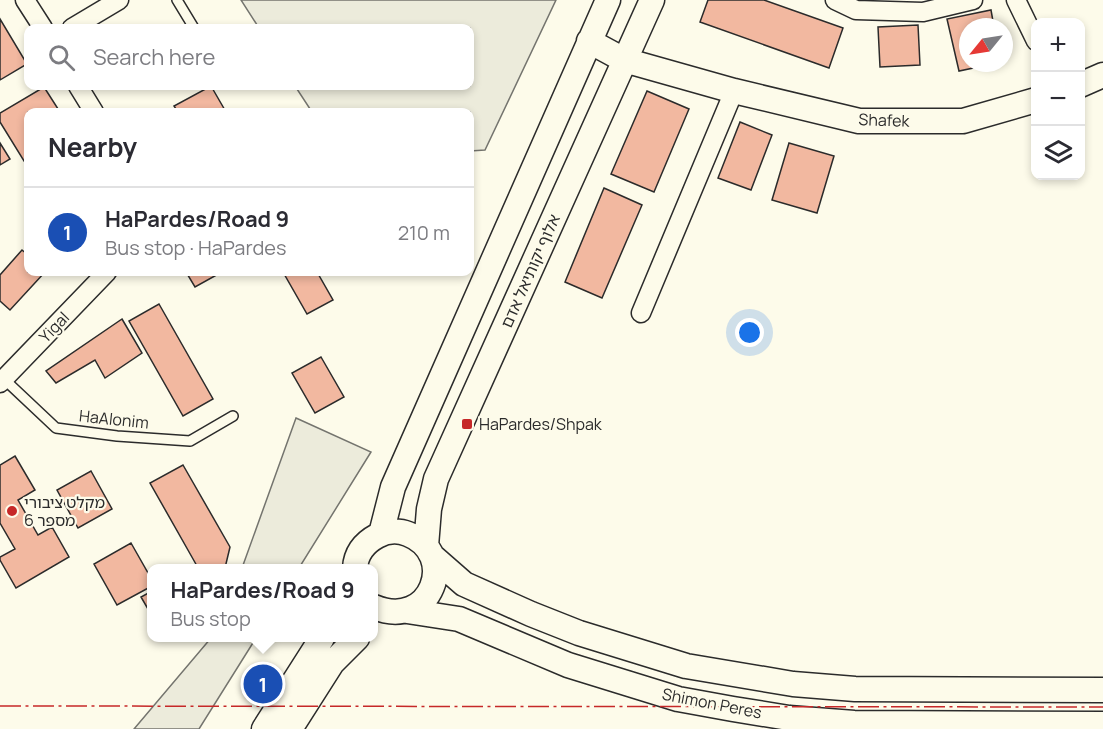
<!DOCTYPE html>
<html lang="en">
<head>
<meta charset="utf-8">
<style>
	body { margin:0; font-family:Manrope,"Noto Sans Hebrew",sans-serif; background:#f7f7f7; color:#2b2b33 }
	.controls { position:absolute; right:18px; top:18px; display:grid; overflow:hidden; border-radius:12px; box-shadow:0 3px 9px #0003 }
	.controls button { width:54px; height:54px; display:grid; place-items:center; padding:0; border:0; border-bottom:2px solid #e1e1e2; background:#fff; color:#2b2b33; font:30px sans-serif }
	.compass { position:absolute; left:959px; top:18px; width:54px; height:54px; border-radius:50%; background:#fff; box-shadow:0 3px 9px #0003; rotate:240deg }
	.you { position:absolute; left:750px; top:333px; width:21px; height:21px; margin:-15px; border:4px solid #fff; border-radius:50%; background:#1a73e8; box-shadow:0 0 0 9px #1a73e833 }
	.badge { display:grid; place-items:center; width:39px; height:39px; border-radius:50%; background:#0b8043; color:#fff; font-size:20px; font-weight:700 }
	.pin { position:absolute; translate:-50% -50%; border:3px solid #fff; box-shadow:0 2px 6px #0006 }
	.popup { position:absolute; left:147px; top:564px; width:231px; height:78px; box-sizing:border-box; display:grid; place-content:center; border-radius:12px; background:#fff; filter:drop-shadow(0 2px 4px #0005); font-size:20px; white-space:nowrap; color:#7c7c81 }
	.popup b { font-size:22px; color:#2b2b33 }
	.popup::after { content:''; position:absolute; left:50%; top:100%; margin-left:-12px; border:12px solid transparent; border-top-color:#fff }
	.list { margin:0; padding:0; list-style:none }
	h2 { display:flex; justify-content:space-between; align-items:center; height:78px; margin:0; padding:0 24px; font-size:26px }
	h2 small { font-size:20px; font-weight:400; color:#7c7c81 }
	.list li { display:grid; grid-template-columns:39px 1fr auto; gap:18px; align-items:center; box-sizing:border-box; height:90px; padding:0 24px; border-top:2px solid #e1e1e2 }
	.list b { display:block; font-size:22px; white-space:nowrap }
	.list p { margin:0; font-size:20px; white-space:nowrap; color:#7c7c81 }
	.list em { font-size:20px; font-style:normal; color:#7c7c81 }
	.icon { flex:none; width:33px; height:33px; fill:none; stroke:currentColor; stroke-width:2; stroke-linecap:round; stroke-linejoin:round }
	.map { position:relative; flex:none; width:1103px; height:729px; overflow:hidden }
	.search { position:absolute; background:#fff; box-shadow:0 3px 9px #0003; left:24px; top:24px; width:450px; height:66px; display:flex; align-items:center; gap:15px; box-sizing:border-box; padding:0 21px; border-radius:12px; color:#7c7c81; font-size:22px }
	.panel { position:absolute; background:#fff; box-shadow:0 3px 9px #0003; left:24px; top:108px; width:450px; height:168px; border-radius:12px }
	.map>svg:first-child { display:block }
	.green { fill:#ecebdb; stroke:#74746e; stroke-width:1.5 }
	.building { fill:#f2b8a0; stroke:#2b2b2b; stroke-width:1.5 }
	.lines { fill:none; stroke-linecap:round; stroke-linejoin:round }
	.lane-casing { stroke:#2b2b2b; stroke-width:12 }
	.street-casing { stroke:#2b2b2b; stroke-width:21 }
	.secondary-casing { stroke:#2b2b2b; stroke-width:27 }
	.lane { stroke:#fdfbea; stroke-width:9 }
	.street { stroke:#fdfbea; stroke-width:18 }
	.secondary { stroke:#fdfbea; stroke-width:24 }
	.power { stroke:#c62828; stroke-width:1.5; stroke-dasharray:21 4.5 3 4.5; stroke-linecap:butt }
	.poi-dot { fill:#c62828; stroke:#fdfbea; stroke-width:2 }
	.labels { text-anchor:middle; stroke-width:4.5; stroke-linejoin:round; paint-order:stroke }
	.street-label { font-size:16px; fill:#2b2b2b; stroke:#fdfbea }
	.poi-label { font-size:16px; fill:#2b2b2b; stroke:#fdfbea; text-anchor:start }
</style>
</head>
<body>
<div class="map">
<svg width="1103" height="729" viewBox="0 0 1103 729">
	<rect width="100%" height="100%" fill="#fdfbea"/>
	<path class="green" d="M241,0H556L485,150L470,151V112H312L295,86H470V28H259Z
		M296,418L371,452L299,568H242Z
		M211,638H256L199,729H134Z"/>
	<path class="building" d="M708,0H764L843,28L829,68L700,22Z
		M991,10L994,27H968V63H997L959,71L947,19Z
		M0,19L27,64L0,80Z
		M918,25L920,65L880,67L878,27Z
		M211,86L226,112H178L174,106Z
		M44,87L60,112H28V158L24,161L0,122V113Z
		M647,91L689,109L654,192L611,174Z
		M740,122L772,135L751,190L718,178Z
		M0,143L10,159L0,165Z
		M789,143L834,156L817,213L772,200Z
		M604,188L642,205L602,298L565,282Z
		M22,250L28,255V272H45L10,310L0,301V275Z
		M186,272H222L195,287Z
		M283,272H317L333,300L307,314Z
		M159,304L213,399L183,416L129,321Z
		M122,319L142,353L105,378L95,360L56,383L46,371Z
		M321,357L344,397L315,413L292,373Z
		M15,456L35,490L18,500L38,535L52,527L69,557L16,588L0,560V557L15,549L0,523V465Z
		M183,465L230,547L225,568H192L197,566L150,483Z
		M91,471L112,509L78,528L57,490Z
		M131,543L152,580V586L117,605L94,564Z
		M152,591V616L141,597Z"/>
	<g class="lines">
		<g class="lane-casing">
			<path id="lane" d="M177,0L194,28
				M4,379L56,428L117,436L190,441L233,416"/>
		</g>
		<g class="street-casing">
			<path id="street" d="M25,0L43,28
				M835,0L856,10L923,12L973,0
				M1016,0L1036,41
				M72,28L119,0
				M78,86L94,112
				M641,313L734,91
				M0,383L107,272"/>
		</g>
		<g class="secondary-casing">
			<path id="secondary" d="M589,41L624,60L734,91L859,121H963L1036,100
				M1080,85L1103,75
				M381,534L393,487L608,0
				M426,546L429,509L436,479L652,0
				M432,556L464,584L531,614L579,633L686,666L793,684L855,689L1103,690
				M355,568C356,554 364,543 377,536C386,531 398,530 408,534C459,554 432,631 374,607
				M407,611L459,619L568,665L678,699L733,709L789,718L854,723L1103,724
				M264,729L322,638
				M290,729L332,663L357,638"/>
		</g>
		<use href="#lane" class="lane"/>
		<use href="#street" class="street"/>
		<use href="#secondary" class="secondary"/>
		<path class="power" d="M0,706L1103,707"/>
	</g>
	<g class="poi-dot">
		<rect x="461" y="418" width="12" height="12" rx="3"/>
		<circle cx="12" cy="511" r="6"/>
	</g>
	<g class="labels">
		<g class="street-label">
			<text transform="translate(884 120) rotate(2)" y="6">Shafek</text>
			<text transform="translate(530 271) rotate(-66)" y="6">אלוף יקותיאל אדם</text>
			<text transform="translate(54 327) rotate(-46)" y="6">Yigal</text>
			<text transform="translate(114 419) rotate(6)" y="6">HaAlonim</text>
			<text transform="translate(712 703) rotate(11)" y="6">Shimon Peres</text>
		</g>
		<g class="poi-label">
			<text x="479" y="430">HaPardes/Shpak</text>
			<text x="24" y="508">מקלט ציבורי<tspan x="24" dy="18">מספר 6</tspan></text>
		</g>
	</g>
</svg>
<div class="controls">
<button>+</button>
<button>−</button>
<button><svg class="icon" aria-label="layers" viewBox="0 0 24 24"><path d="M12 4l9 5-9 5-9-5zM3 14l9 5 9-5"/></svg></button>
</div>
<svg class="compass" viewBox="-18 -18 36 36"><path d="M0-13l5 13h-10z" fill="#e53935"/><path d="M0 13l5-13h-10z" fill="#7c7c81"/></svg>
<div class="you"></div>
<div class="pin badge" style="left:263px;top:684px;background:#1a4fb4">1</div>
<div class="popup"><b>HaPardes/Road 9</b>Bus stop</div>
<div class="search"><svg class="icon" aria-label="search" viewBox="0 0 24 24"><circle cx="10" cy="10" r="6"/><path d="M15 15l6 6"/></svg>Search here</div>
<section class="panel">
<h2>Nearby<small></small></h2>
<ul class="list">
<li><span class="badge" style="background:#1a4fb4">1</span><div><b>HaPardes/Road 9</b><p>Bus stop · HaPardes</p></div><em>210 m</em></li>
</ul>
</section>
</div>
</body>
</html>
